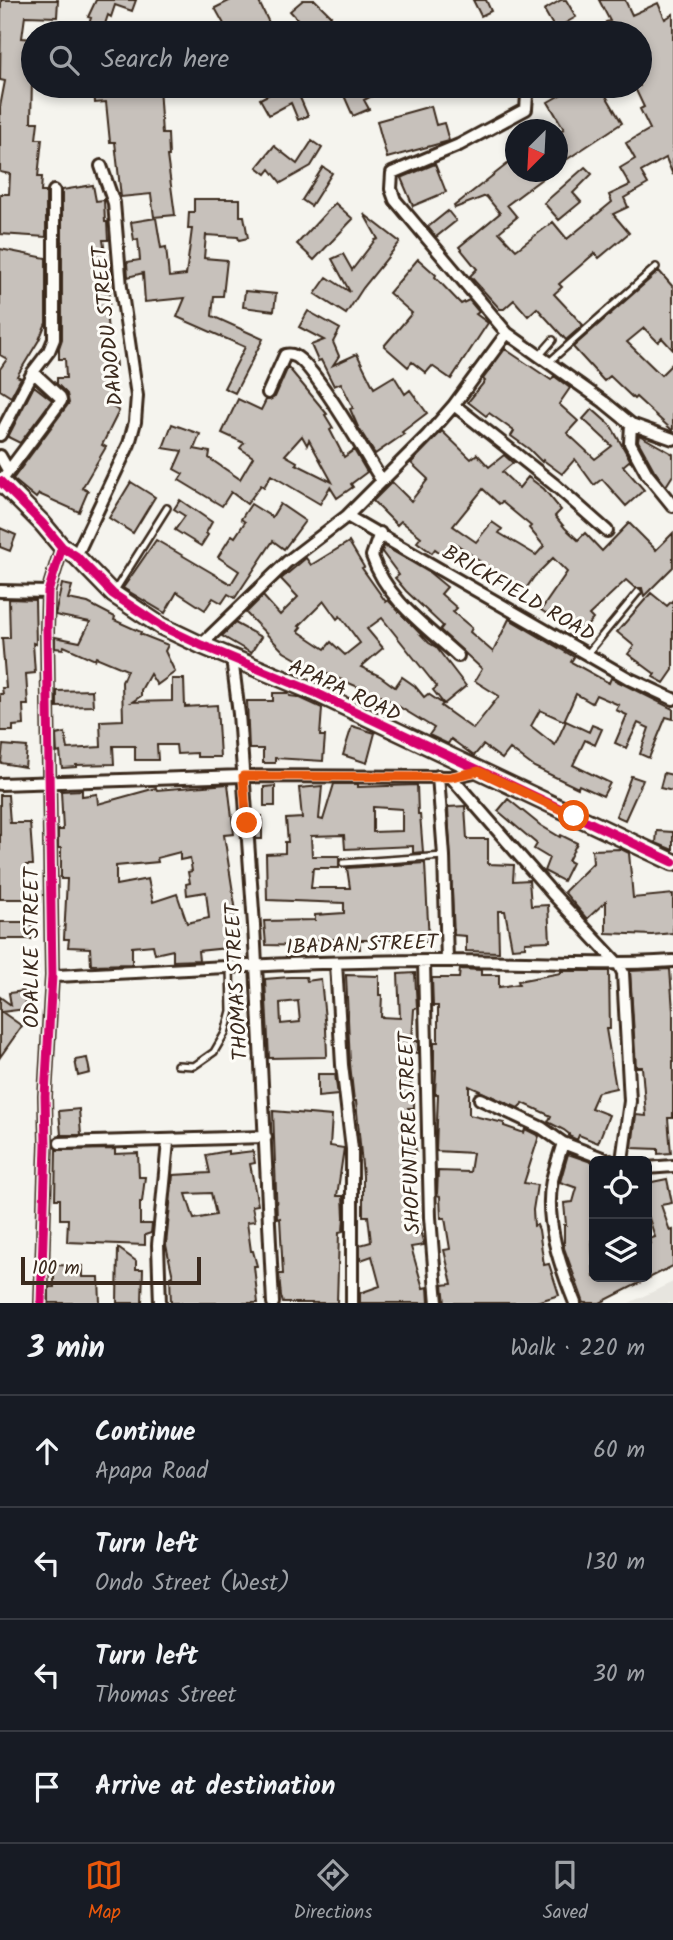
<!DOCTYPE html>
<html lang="en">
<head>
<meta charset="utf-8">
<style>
	body { margin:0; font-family:Kalam,sans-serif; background:#242831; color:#f1f3f6 }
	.controls { position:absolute; right:21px; bottom:21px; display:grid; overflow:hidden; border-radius:10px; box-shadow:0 4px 10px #0003 }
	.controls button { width:63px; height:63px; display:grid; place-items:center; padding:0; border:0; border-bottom:2px solid #363941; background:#171b24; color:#f1f3f6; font:35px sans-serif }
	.compass { position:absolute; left:505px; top:119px; width:63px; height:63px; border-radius:50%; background:#171b24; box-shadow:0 4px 10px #0003; rotate:204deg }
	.scale { position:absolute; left:21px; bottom:18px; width:180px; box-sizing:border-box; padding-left:7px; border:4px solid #3b2a1e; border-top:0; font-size:19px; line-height:24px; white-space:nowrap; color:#3b2a1e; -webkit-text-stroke:5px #fdfcf7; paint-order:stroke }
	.stop { position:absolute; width:21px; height:21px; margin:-16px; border:5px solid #ea580c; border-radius:50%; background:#fff }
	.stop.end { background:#ea580c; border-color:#fff; box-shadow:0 2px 7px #0008 }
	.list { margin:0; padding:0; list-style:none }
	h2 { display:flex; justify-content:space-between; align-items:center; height:91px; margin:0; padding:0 28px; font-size:30px }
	h2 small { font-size:23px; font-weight:400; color:#9ea1a6 }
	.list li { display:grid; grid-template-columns:46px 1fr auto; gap:21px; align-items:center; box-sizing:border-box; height:112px; padding:0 28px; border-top:2px solid #363941 }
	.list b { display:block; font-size:26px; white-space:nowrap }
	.list p { margin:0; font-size:23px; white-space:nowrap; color:#9ea1a6 }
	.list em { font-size:23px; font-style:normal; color:#9ea1a6 }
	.icon { flex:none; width:38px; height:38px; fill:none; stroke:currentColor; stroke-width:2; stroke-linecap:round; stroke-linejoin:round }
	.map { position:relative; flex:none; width:673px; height:1303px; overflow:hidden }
	.search { position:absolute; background:#171b24; box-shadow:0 4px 10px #0003; left:21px; right:21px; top:21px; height:77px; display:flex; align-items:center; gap:18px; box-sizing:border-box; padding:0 24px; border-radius:38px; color:#9ea1a6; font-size:26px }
	.sheet { height:539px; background:#171b24 }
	nav { display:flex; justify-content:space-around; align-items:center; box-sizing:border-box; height:98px; border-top:2px solid #363941; background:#171b24; font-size:19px; color:#9ea1a6 }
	nav a { display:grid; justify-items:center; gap:4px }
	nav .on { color:#ea580c }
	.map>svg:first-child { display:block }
	.built { fill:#e7e5df }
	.building { fill:#c7c1bb; stroke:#3b2a1e; stroke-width:2; fill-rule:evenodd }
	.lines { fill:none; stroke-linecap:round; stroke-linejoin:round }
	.lane-casing { stroke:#3b2a1e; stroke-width:10 }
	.street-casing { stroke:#3b2a1e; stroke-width:16 }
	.secondary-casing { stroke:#3b2a1e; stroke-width:21 }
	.lane { stroke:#fdfcf7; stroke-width:5 }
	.street { stroke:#fdfcf7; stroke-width:10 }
	.secondary { stroke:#fdfcf7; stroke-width:16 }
	.cycleway-casing { stroke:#fdfcf7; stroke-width:13 }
	.cycleway { stroke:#d6006c; stroke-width:9 }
	.route { stroke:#ea580c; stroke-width:9 }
	.labels { text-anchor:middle; stroke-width:6; stroke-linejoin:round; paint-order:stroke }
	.street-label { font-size:21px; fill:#3b2a1e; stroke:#fdfcf7 }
</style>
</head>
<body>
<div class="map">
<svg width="673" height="1303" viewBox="0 0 673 1303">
	<rect width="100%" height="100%" fill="#f5f4ee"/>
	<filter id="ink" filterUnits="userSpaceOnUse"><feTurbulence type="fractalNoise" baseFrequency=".0143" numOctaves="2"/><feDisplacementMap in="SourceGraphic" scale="14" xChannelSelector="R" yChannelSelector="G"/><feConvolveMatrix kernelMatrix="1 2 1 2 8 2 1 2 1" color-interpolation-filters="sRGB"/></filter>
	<g filter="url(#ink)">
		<path class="built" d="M673,1282V1303H629Z"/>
		<path class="building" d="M1,0H58L57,17L25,16L22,38L33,39L31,122H38L36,139H42L38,177H42L41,192H46V237L0,234V194H9L10,174L0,172V107L5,81L0,80Z
			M96,0H136L132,11L115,5L111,17L108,15L102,33H86L91,18L88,17Z
			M231,0H258L274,33H229L215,8Z
			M303,0H315L331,16L313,33H310L290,11Z
			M473,0H486L491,11L481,16Z
			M561,0H566L576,17L555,29L544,10Z
			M599,0H625L632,15L658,3L665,19L673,14V175L666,158L641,172L648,184L624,198L628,207L613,214L629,233L599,258L595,253L559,284L562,287L554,294L583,325L566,340L537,308L528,316L514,300L504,309H500L470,276L477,269L459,247L500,213L486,196L455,208L454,206L515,158V172H551L507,205L517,217L499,232L516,250L553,222L567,239L612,202L609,195L630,185L620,168L635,159L626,143L650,129L640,109L644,107L634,86H640V33H611L606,22L610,21Z
			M94,86H159L162,134H168L169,156H167L175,215L154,217L151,194L121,197L115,142H110L106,102L95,103Z
			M285,86H295L308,116L298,120L291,103L269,115L260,99Z
			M353,86H391L364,100L369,109L353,116L342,91Z
			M576,86H619L605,94L622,123L557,166V132L564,129L548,102Z
			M431,106L436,125L444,123L449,141L387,158L377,121Z
			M312,141L322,148L311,166L281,183L270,169L266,174L257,167L274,146L297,164Z
			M435,164L446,192L413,206L401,178Z
			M323,167L332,173L311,206L302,200Z
			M585,167L592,174L573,193L581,202L559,220L544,203Z
			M93,185L96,201L104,200L105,222H107L108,240H103L107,265L111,264L113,281L110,282L109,309H106L110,356H115L116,366L110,367V405L119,411L102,445L106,447L82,488L88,491L79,512L39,494L36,498L13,479L69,403L67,394L57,384V378H66L65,359H59V348L62,339V190Z
			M194,199H240V216H244L248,238L239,240L238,237L206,235L204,258L227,260L223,296H214L212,316L263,339L235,393L224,388L245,347L177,317L185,298L145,302L143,273L128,277L127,262L140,260L138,239L134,240L131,222L156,218L161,248L166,247L169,277L186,275L192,229H188L189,212H194Z
			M335,203L353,219L314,260L297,244Z
			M448,211L456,221L436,237L428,227Z
			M364,214L400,242L363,288L346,314L315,294L327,277L350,292L332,259L343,254L352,270L375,240L378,239Z
			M0,249L46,258V323L39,340L17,376L21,378L11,397L0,390V369L7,359L0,355Z
			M418,259L436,275L435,277L461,304L469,300L479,312L476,314L488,323L451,379L432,366L426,373L412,362L408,367L384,346L412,313L389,293Z
			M659,271L673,287V350L662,338L658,342L644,328L627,342L661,375L673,363V431L636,397L634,399L610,376L604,381L573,347Z
			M245,291L276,294L274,311L243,307Z
			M308,311L340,329L333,342L339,356L333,365L357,354L374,388L394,376L405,394L410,390L427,413L402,432L404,434L375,454L358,427L350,409L353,408L341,383L334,386L321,360L318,361L311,345L324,340L299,327Z
			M505,349L551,380L554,376L570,388L559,404L578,421L567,433L595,459L612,446L583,419L592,409L611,426L632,463L629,461L623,466L644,490L626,506L602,479L594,485L575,459L562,474L543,460L542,462L529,449L511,436L514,431L489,413L486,416L468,402L485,381L483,379Z
			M288,367L327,414L325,415L333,428L330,430L344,457L354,450L367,472L351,484L353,487L337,498L330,487L320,504L271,475L264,487L261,485L247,504L231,492L222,506L179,480L183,474L174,469L182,451L163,448L172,424L200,434L194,449L210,452L209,458L240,479L253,457L240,448L244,443L222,433L238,399L261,410L266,400L275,397ZM302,436L307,445L309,440L332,482L296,464L297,462L285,455Z
			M34,386L52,400L20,443L8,437Z
			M442,431L471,459L477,454L489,467L504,455L513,463L502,472L519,488L528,477L544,489L561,510L555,516L565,528L578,540L585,533L602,551L629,523L656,550L673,533V567L644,596L642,588H635L626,580L589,615L593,619L580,634L562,618L559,622L541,610L567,572L553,558L534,577L521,596L502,582L506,577L478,560L455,543L446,557L435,549L432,553L417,542L421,537L401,521L397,525L373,501L392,482L411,501L428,479L411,463ZM483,489L499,504L502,502L531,526L529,528L544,546L536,555L499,533L502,529L492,522L476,542L453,526Z
			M639,435L673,454V475L666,486L654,470L638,441Z
			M131,482L155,497L133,533L109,518Z
			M180,500L212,522L206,533L208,535L201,546L175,530L185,516L174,509Z
			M251,504L272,517L280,504L305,521L284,549L273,541L235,598L228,594L222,603L213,598L205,610L177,592L165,613L123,588L156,540L231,584L239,571L218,557L232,535L235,537L245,522L241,519Z
			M0,528L16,535L10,551L0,547Z
			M349,542L364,567L362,568L386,602L388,600L429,643L436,647L466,686L444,704L433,690L437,687L382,618L367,629L383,648L361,667L380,676L395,687L402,677L415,686L424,697L428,694L443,704L441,706L473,729L499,696L475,681L482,669L440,630L443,626L406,591L395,578L399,575L382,552L384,546L430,573L447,587L441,594L457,608L453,612L472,628L470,632L493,652L509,619L574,657L571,662L609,683L611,678L673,709V719L666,717L649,758L640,754L649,728L638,723L626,748L615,743L627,715L616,710L619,705L596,695L592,703L576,694L564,721L540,710L531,726L555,745L566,721L589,732L592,725L602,729L595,745L585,740L573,765L610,783L603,796L579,785L578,788L534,767L510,749L502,759L483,745L474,756L451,739L448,744L429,735L434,728L373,691L372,693L323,672L319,677L303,663L284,652L246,613L263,596L280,615L298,597L281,579L306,558L311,565ZM324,601L337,619L340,616L360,643L345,655L331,642L325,649L298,631L301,627L299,626Z
			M62,584L72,586L68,599L88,603L115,617L114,620L141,632L140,634L168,645L165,651L175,672L157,685L150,674L141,690V696L132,702L172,701V679H184L185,707L217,705L220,757H197V753L177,754L176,745H157L158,760H135V746H113L114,764L76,765V767L62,768L60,752L57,753L56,735L65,733L68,749L101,747L100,721L123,720L122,682L127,670L96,657L95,660L64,646L63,649L55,648V637L80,642L90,622L55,615Z
			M651,593L667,606L673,600V670L664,683L653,677L655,674L628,654L634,646L617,632Z
			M9,599L35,600L36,644L33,643L35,673L26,674L28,705H23L24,725L13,726V731H0V694H3L2,688H6L2,638H10Z
			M235,623L261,637L251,653L222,636Z
			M92,690L93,706L57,707V691Z
			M273,693H289L290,696L298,697L322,708L320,736H325L323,761L275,758V763H263V749H249L247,701H273Z
			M352,726L375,733L367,763L343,755Z
			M3,745L27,747L25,767L1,763Z
			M664,773L673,775V791L660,788Z
			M631,776L643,780L625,820L616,816Z
			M228,784L234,834L224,835L237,918L240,941H236L237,947L198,951L199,960L173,961V950L155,954L153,945L132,947V964L91,965L90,948L68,947L69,939H64L67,879H61V848H58V830H63L61,791L82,790V796L97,794L98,804L156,788L157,790ZM180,852V860L190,858L192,871L188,872L190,883L186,884L187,895L206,892L209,918L187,923L177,894L153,902L148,879L116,885V866L158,862L157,858Z
			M334,784H358V787L417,785L418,814H420L423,852L413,853V846L345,849L344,835L311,836L312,856H339V868H313L311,888H350L347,868L425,863L429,942H397L396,940H359L360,949H338V939L309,940V946L266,945L264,921L315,920V915L344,913V903L267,900L266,854L285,853V842H288L286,819L302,818L299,788L322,786L319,819L323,820ZM373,807L402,809V831L373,832Z
			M275,786V806H264V787Z
			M0,795H8L10,823H30L33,865H26V887H34L33,899H0Z
			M508,799L540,825L560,837L561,835L577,843L568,861L572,863L563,881L544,871L549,858L534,849L537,844L498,811Z
			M465,806L467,839H488V864L514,865L513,881L529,880L531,906L548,905L550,941L525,942V947L512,948L505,911H498L499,952L466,951V936L454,935L448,807Z
			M254,816H262V839H256Z
			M657,831L673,832V850L656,843Z
			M621,849L629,853L633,898L673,894V933L652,935L606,933V901L587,919L564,892L593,863L592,850Z
			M0,922H32V939H0Z
			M460,969L481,970V975H499V987L519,984L518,981L561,973V971H609L610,1029H606L616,1088L598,1092L591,1108L609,1115L598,1143L579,1135L577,1140L569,1136V1134L564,1130L548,1122L551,1116L523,1103L518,1108L469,1086V1115L504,1123V1126L524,1133L525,1129L539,1136L524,1183L537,1185L533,1210L534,1226L537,1225L539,1230L544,1265L549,1264L559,1295L533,1303H445L443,1285L452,1284L444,1250L450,1249L445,1218H441L440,1196L437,1195L438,1171L470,1172L473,1153L436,1151L438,1094H435L436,1071H434V1042H438V1006H433L432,978H459Z
			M670,969L673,1011V1118H668L671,1153L658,1154V1149L632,1148L636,1115L646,1116L642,1067H636L630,971Z
			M415,973L417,1007L414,1009L412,1041H418V1053L410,1052L409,1071H412L411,1089H414V1108H408L416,1151L411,1152L412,1167H409L415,1212L424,1245L411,1247L423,1288L428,1287L429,1303H360V1293L380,1286L372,1256L361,1260L360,1255V1245L371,1242L368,1216H363V1176L356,1101H354L350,1064L346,975L379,976V995H382L381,1017L400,1018L398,974Z
			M290,977H306L307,981L321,979L326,1029L327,1055L325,1057L269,1058L265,979ZM298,1001L300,1022L281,1024L280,1003Z
			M24,991L26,1009L2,1012L22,1026L0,1057V997L11,1005L9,993Z
			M87,1058L90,1073L78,1076L75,1060Z
			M318,1074H335L338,1095L318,1097Z
			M79,1109L81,1135H61L59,1111Z
			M273,1111L332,1116L330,1146L344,1148L337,1196H343L344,1217L343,1231L339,1232L337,1303H283L281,1296L279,1274H283L280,1218L277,1219Z
			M115,1149V1154L138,1153L139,1177H145L142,1202H140V1224H152L151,1233L145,1235V1245L67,1242L68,1219H60V1199H55L56,1150Z
			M228,1151V1154L253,1151L255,1163L250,1164L258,1205L252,1206L255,1221L247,1222L251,1251H253L257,1266H254L258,1303H171L170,1277H173L166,1245L173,1175L210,1173L206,1155ZM211,1193L216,1215L194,1219L186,1194Z
			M568,1154L594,1163V1240H592L594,1277H647V1245L651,1243L649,1239L655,1237L647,1212V1183L667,1179L672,1203L661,1205L670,1231L673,1230V1266L600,1303H584L564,1248V1225H566L564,1203L573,1202L577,1188L560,1182Z
			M118,1248L136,1261V1269H143L142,1303H117Z
			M54,1265L82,1266V1277H99L100,1303H49V1287H54Z"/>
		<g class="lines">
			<g class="lane-casing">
				<path id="lane" d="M539,356L553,340
					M548,363L656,267
					M114,592L167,508
					M587,654L638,592
					M343,863L444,856
					M177,1065L194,1066L214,1052L225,1033L231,1011L230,968"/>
			</g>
			<g class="street-casing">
				<path id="street" d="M523,86L527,95L526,109L459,145L392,173L391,189L395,200L507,333L604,402L631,424L673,439
					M268,393L285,355C289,354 291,354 295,356C314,364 368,459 382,481
					M454,405L555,485L607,531
					M631,424L630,443L647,474L673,506
					M0,435L33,372L49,351L54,339V191
					M0,456L8,470
					M1,481L61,401L60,397L33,372
					M347,516L628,678L673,699
					M380,533L372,556C387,600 424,625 458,656
					M76,556L129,444L135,422L137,396L121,287L114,203L101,166
					M0,591L48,592
					M201,645L287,562L347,516L427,436L454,405L507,333
					M232,658L239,714L254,925L273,1303
					M438,776L444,856L447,961
					M451,777L552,893L619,965L623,973L630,1101L622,1161
					M0,784L243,776L451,777L479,771
					M424,962L430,1217L437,1303
					M336,963L342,1065L352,1149V1303
					M52,976C184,970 317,960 450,961C525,961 599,966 673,961
					M480,1099L542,1128L563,1143L610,1161
					M60,1143L266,1137
					M563,1143C559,1156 555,1168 552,1180C544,1220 560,1266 575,1303
					M647,1168L673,1166
					M41,1303L46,1144L45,1096L52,976L47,631L48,592L62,547
					M160,1303L158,1245L168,1142"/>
			</g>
			<g class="secondary-casing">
				<path id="secondary" d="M0,481L42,523L62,547L76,556L113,594L161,626L201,645L314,692L673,862"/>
			</g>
			<use href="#lane" class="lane"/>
			<use href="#street" class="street"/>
			<use href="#secondary" class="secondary"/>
			<g class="cycleway-casing">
				<path id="cycleway" d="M0,481L42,523L62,547L76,556L113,594L161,626L201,645L314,692L673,862
					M41,1303L46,1144L45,1096L52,976L47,631L48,592L62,547"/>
			</g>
			<use href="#cycleway" class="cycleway"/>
		</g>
	</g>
	<g class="lines" filter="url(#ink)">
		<path class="route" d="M247,823L243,776L451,777L479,771L574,816"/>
	</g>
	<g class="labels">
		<g class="street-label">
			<text transform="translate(107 326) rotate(-96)" y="7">DAWODU STREET</text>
			<text transform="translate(519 593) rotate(30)" y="7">BRICKFIELD ROAD</text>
			<text transform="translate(345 690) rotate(25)" y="7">APAPA ROAD</text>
			<text transform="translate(362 944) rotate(-2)" y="7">IBADAN STREET</text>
			<text transform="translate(31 948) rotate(-90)" y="7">ODALIKE STREET</text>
			<text transform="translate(236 982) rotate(-93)" y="7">THOMAS STREET</text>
			<text transform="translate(409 1133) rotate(-92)" y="7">SHOFUNTERE STREET</text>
		</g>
	</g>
</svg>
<div class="controls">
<button><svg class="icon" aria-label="locate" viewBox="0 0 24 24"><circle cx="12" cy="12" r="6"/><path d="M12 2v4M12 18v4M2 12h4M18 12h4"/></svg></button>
<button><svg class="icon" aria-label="layers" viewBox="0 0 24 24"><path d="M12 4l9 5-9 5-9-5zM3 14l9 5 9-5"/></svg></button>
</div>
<svg class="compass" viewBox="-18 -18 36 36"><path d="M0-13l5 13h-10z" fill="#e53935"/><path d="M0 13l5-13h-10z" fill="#9ea1a6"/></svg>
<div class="scale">100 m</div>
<div class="stop" style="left:574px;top:816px"></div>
<div class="stop end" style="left:247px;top:823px"></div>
<div class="search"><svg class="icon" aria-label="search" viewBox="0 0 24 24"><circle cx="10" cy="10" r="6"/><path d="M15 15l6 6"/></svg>Search here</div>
</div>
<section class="sheet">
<h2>3 min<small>Walk · 220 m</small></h2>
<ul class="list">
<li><svg class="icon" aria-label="ahead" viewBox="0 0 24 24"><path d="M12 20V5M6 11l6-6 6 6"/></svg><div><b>Continue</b><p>Apapa Road</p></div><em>60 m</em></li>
<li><svg class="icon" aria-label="left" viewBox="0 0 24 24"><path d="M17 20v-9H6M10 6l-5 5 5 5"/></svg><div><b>Turn left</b><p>Ondo Street (West)</p></div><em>130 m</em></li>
<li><svg class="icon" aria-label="left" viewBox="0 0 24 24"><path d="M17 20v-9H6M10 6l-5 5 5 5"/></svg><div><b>Turn left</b><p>Thomas Street</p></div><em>30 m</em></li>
<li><svg class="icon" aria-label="arrive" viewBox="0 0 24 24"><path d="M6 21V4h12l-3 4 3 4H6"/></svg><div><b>Arrive at destination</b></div></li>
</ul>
</section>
<nav>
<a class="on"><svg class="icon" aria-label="map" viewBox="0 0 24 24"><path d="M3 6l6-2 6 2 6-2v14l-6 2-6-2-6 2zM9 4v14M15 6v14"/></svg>Map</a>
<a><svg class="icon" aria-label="directions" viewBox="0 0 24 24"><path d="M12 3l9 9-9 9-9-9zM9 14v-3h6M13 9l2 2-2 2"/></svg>Directions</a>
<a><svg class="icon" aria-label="saved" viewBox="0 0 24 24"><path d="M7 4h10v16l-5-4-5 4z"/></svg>Saved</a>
</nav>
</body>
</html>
